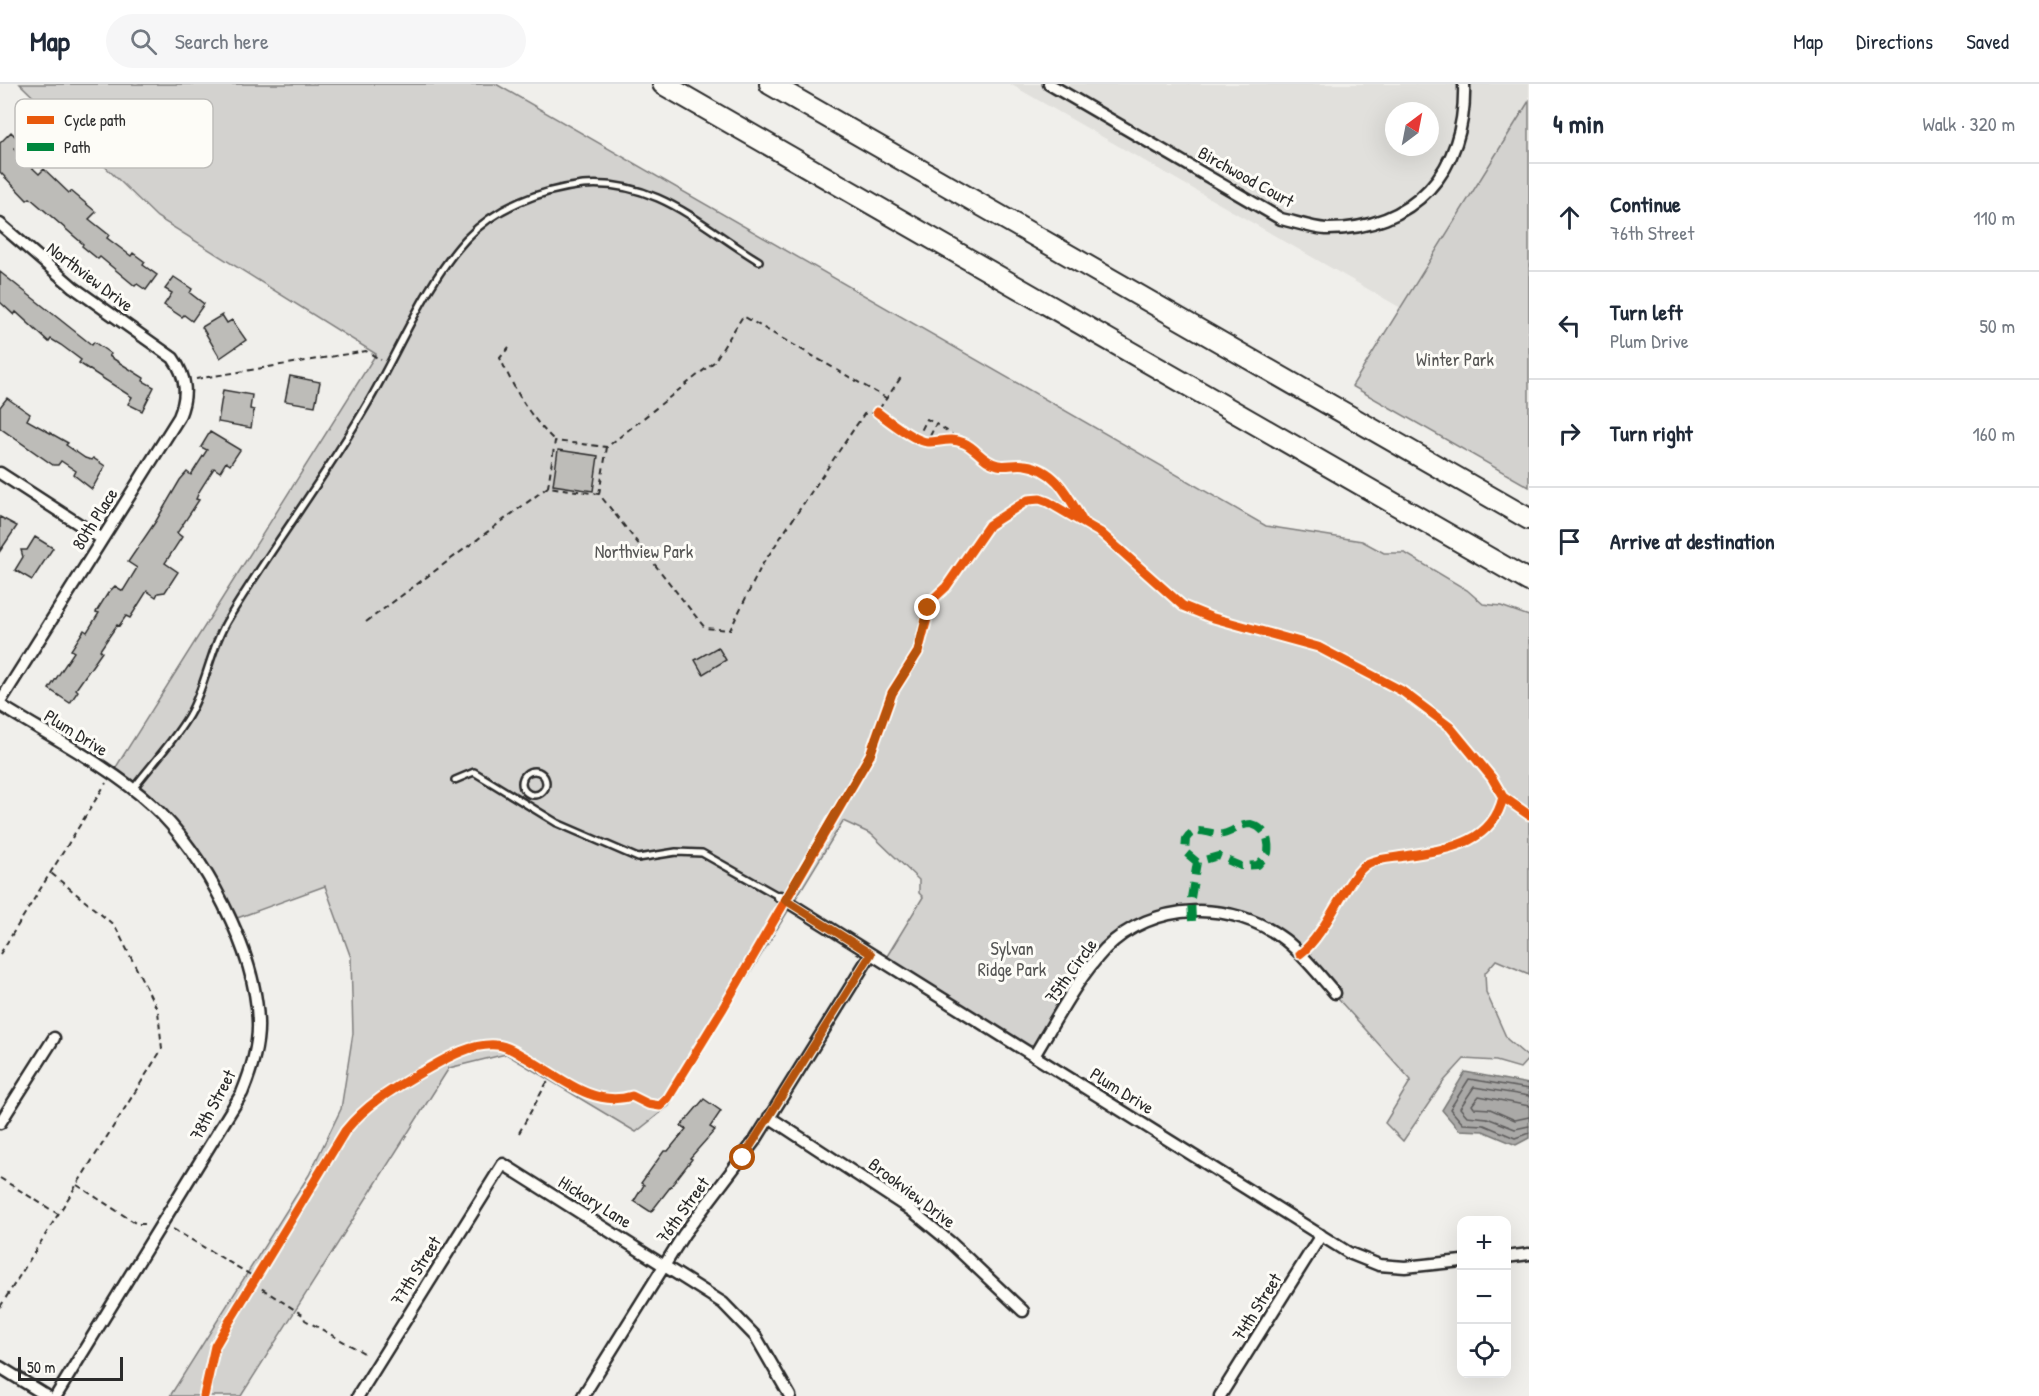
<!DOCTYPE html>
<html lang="en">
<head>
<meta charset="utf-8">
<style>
	body { margin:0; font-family:"Patrick Hand",sans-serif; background:#f6f6f7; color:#1f2937 }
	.controls { position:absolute; right:18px; bottom:18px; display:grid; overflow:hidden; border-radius:12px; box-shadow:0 6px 24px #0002 }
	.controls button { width:54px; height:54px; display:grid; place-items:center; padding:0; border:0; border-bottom:2px solid #e0e1e3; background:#fff; color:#1f2937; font:30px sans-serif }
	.compass { position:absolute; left:1385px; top:18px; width:54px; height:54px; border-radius:50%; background:#fff; box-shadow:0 6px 24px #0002; rotate:32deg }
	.scale { position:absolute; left:18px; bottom:15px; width:105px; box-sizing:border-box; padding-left:6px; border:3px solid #2b2b2b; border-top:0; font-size:16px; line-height:21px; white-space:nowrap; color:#2b2b2b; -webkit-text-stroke:4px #fdfcf7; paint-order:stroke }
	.stop { position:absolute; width:18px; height:18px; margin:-14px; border:4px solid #b45309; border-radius:50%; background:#fff }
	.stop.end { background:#b45309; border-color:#fff; box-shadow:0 2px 6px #0008 }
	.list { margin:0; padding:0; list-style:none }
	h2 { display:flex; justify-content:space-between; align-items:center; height:78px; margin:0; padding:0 24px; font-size:26px }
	h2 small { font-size:20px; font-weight:400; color:#747a83 }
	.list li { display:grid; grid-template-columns:39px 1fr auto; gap:18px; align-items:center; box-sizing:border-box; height:108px; padding:0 24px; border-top:2px solid #e0e1e3 }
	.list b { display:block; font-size:22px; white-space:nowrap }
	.list p { margin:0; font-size:20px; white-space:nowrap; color:#747a83 }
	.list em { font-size:20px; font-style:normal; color:#747a83 }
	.icon { flex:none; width:33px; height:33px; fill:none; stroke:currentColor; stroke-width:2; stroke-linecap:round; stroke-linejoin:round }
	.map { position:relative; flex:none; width:1529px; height:1312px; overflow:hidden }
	header { display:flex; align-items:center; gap:36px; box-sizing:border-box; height:84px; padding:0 30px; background:#fff; border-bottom:2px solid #e0e1e3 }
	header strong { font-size:28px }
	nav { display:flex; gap:33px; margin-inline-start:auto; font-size:21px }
	.search { width:420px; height:54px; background:#f6f6f7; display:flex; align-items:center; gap:15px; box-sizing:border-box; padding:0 21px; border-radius:33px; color:#747a83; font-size:22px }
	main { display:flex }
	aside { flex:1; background:#fff }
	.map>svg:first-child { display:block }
	.built { fill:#e1e0dc; fill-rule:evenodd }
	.green { fill:#d3d2cf; stroke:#7f7e7d; stroke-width:1.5 }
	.water { fill:#aaa9a7; stroke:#777775; stroke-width:1.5 }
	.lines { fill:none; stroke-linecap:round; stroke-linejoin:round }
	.shore { stroke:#5e5d5d; stroke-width:1.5 }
	.building { fill:#bdbcb8; stroke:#2b2b2b; stroke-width:1.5 }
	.lane-casing { stroke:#2b2b2b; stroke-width:10 }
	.street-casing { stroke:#2b2b2b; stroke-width:15 }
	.highway-casing { stroke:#2b2b2b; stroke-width:24 }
	.path { stroke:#2b2b2b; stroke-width:2; stroke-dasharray:6 4.5; stroke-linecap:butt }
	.lane { stroke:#fdfcf7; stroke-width:5 }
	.street { stroke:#fdfcf7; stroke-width:10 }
	.highway { stroke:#fdfcf7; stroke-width:20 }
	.quiet { stroke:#00873e; stroke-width:8; stroke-dasharray:15 8; stroke-linecap:butt }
	.cycleway-casing { stroke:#fdfcf7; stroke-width:13 }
	.cycleway { stroke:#e8590c; stroke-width:9 }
	.route { stroke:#b45309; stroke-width:8 }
	.labels { text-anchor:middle; stroke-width:6; stroke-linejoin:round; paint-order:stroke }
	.street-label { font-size:18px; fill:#2b2b2b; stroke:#fdfcf7 }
	.park-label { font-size:18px; fill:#555554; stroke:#fdfcf7 }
	.key { fill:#fdfcf7; stroke:#bebdba; stroke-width:1.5 }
	.key-label { font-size:16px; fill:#2b2b2b }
</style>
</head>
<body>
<header>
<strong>Map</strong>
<div class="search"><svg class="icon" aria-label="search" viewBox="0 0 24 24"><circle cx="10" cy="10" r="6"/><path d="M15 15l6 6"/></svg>Search here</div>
<nav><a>Map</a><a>Directions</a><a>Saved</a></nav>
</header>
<main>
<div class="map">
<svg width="1529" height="1312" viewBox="0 0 1529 1312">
	<rect width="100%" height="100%" fill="#f0efeb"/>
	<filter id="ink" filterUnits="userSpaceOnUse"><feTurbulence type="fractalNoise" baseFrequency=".0167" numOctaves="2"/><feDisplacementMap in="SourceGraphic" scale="12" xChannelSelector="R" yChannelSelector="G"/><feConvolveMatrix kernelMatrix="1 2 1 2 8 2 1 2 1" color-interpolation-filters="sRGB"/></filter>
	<g filter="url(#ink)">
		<path class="built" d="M1010,0H1529V17L1401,224ZM1394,27H1430V63H1394Z"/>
		<path class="green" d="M20,0H496L1266,442L1362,457L1384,469H1405L1467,506L1483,520L1501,522L1529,532V890L1496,876L1485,889L1486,908L1507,955L1529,974L1520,984L1496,977L1464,975L1444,997L1403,1057L1385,1039L1411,996L1285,856L1228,829L1163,831L1106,864L1034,972L884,877L923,813L919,809V796L871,750L843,737L669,1022L636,1048L506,970L449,984L241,1312H170L309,1091L341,1025L353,949L351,874L325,802L229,837L188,760L111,691L376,270L157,133Z
			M1529,17V403L1352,302Z"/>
		<path class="water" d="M1465,988L1529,1000V1054L1516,1061L1483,1047L1459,1046L1442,1026Z"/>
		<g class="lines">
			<path class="shore" d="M1529,1005L1469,995L1450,1025L1463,1040L1484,1041L1515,1054L1529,1049
				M1529,1012L1474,1003L1460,1024L1467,1032L1487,1034L1515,1045L1529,1042
				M1529,1022L1479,1012L1472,1021L1474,1024L1490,1025L1515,1036L1529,1033"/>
		</g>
		<path class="building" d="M11,48L21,58L14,65L20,72L39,90L44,85L69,109L71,107L96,128L89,135L109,151L107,154L131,172L133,169L145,178L143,181L157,191L146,206L137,200L135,202L100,173L98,175L82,162L83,160L30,114L27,116L0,88V59Z
			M0,188L92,261L94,258L111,270L109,272L144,294L143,297L154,303L142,327L128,320L132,313L79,279L81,276L61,261L51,255L49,258L16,228L14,231L0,218Z
			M174,193L192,205L190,209L204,220L192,237L184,231L182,233L164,221L172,209L165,205Z
			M222,231L227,239L232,236L246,256L220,274L202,243Z
			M290,292L320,298L315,322L285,317Z
			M223,306L252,311L250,325L254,326L251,344L218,338Z
			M7,314L30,330L27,336L68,359L66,361L85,374L91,376L93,374L105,382L92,405L74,391L76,387L61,377L58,381H53L0,344V323Z
			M210,348L240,366L230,381L226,378L220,388L214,384L200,406L196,415L199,416L177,449L182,453L165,479L178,488L165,508L158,509L156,513L147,507L130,534L126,532L119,542L117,541L100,566L102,568L76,605L78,607L70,619L49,605L74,568L71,566L84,546L87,548L99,529L96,528L108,509L115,502L123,507L137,484L128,478L156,437L180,396L187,388L191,391L207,366L201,363Z
			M558,366L598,372L593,407L553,401Z
			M0,433L17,442L0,467Z
			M35,453L53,464L32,496L15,486L23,473L21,466H27Z
			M718,563L726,576L703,590L695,576Z
			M704,1015L721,1027L710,1043L715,1046L690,1074L692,1075L651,1128L634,1117L644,1101L641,1099L664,1067H668L686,1045L681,1042Z"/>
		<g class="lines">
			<g class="lane-casing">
				<path id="lane" d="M522 699a12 12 0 1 1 24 0a12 12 0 1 1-24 0Z
					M455,696L474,688L557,739L638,774L676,768L702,769L780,813
					M133,705C151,681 174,657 189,631C207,600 210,563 230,532C274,460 326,392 368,319C398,268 426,198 466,155C496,123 540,106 583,101C657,95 701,142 759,177"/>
			</g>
			<g class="street-casing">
				<path id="street" d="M1049,0L1281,135C1295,138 1312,144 1326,145C1414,146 1467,86 1464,0
					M0,140L73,203L173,274C187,294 188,311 179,333L0,618
					M0,389L102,455
					M0,621C48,651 111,683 152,721C204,768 256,868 258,938C259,962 251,987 242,1009L56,1312
					M780,813L1349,1169L1379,1181L1405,1183L1462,1177
					M1034,972C1056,936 1076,896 1105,865C1152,817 1233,815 1285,856C1304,871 1319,891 1335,909
					M769,1033L911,1126L950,1158L1023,1227
					M0,1039L54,954
					M1506,1173L1529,1170
					M0,1283L47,1312
					M358,1312L503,1080L723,1219L756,1253L790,1312
					M583,1312L684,1150L756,1055L871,870
					M1220,1312L1321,1151"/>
			</g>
			<g class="highway-casing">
				<path id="highway" d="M663,0L1529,497
					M770,0L1529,435"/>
			</g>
			<path class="path" d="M509,263L500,274C516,308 528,331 555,357
				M196,295L366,267L381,276
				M930,352L936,340L952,350L953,355
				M917,355L927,335L936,340
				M548,403L555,357L607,363
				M599,410L607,363L714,278L743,232L886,314
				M366,538L548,403L599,410L705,544L730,546L762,481L864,330L877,328L902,292
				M0,870L106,699
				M519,1049L546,1000L556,991
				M0,1094L58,1130
				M77,1101L137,1140H146
				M173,1145L256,1194
				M253,1199L303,1231L305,1236L364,1269
				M0,1223L162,965L158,927L115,842L51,789"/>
			<use href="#lane" class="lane"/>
			<use href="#street" class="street"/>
			<use href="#highway" class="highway"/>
			<path class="quiet" d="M1251,740C1265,744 1270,755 1268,769L1258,781L1241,782L1218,772L1197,778L1185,768L1186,755C1196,739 1209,752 1223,750C1234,748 1239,740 1251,740Z
				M1192,837L1191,814L1197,778"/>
			<g class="cycleway-casing">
				<path id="cycleway" d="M877,328C888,336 915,358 928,358C941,358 950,353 964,359C976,364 983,378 998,381C1007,383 1017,379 1025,381C1056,385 1068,412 1082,436
					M1300,870C1328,849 1347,790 1369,779C1380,774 1393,774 1405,772C1446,765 1492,761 1503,713
					M204,1312L215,1262L229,1238L345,1047C366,1021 391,1006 420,989C442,977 469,959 496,961C505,961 514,967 521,971C556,989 591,1025 632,1012L648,1020L660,1022L668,1014L722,926L870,671L892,609L918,568L932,516L946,503L989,441L1028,416L1040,415L1048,418L1101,449L1183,522L1210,533L1318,563L1402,607L1450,643L1492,694L1503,713L1529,731"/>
			</g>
			<use href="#cycleway" class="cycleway"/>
		</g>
	</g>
	<g class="lines" filter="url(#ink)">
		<path class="route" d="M743,1074L871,870L785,816L870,671L892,609L918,568L928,524"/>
	</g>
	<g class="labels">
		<g class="street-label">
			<text transform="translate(1246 93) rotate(29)" y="6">Birchwood Court</text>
			<text transform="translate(90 193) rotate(37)" y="6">Northview Drive</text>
			<text transform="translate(95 435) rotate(-58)" y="6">80th Place</text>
			<text transform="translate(76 649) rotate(32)" y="6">Plum Drive</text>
			<text transform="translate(1071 887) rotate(-54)" y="6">75th Circle</text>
			<text transform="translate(1122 1007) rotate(32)" y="6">Plum Drive</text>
			<text transform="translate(213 1021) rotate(-62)" y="6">78th Street</text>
			<text transform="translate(912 1109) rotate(37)" y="6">Brookview Drive</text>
			<text transform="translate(595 1118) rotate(32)" y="6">Hickory Lane</text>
			<text transform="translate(683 1126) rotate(-54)" y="6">76th Street</text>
			<text transform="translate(416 1187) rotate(-58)" y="6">77th Street</text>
			<text transform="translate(1257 1223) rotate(-58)" y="6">74th Street</text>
		</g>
		<g class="park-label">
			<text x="1455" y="282">Winter Park</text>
			<text x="644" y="474">Northview Park</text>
			<text x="1012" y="871">Sylvan<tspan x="1012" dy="21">Ridge Park</tspan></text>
		</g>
	</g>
	<rect x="15" y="15" width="198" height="69" rx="9" class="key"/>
	<rect x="27" y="32" width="27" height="8" fill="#e8590c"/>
	<rect x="27" y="59" width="27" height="8" fill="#00873e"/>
	<g class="key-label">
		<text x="64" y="42">Cycle path</text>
		<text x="64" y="69">Path</text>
	</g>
</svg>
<div class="controls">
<button>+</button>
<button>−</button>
<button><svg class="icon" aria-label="locate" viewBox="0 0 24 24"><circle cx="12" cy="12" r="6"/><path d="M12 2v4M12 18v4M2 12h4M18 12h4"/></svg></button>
</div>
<svg class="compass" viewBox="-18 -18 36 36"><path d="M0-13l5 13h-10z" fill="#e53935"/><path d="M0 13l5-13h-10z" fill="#747a83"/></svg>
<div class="scale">50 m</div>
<div class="stop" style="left:743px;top:1074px"></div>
<div class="stop end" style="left:928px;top:524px"></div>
</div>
<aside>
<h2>4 min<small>Walk · 320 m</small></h2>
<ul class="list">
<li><svg class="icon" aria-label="ahead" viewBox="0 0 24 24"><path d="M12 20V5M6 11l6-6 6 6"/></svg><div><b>Continue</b><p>76th Street</p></div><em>110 m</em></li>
<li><svg class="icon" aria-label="left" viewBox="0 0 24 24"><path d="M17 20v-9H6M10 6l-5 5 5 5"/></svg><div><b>Turn left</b><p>Plum Drive</p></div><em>50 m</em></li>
<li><svg class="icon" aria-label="right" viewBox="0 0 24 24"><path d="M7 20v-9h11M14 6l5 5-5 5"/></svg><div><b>Turn right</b></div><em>160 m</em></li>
<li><svg class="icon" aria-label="arrive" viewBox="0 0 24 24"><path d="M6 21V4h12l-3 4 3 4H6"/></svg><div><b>Arrive at destination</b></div></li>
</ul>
</aside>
</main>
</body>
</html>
